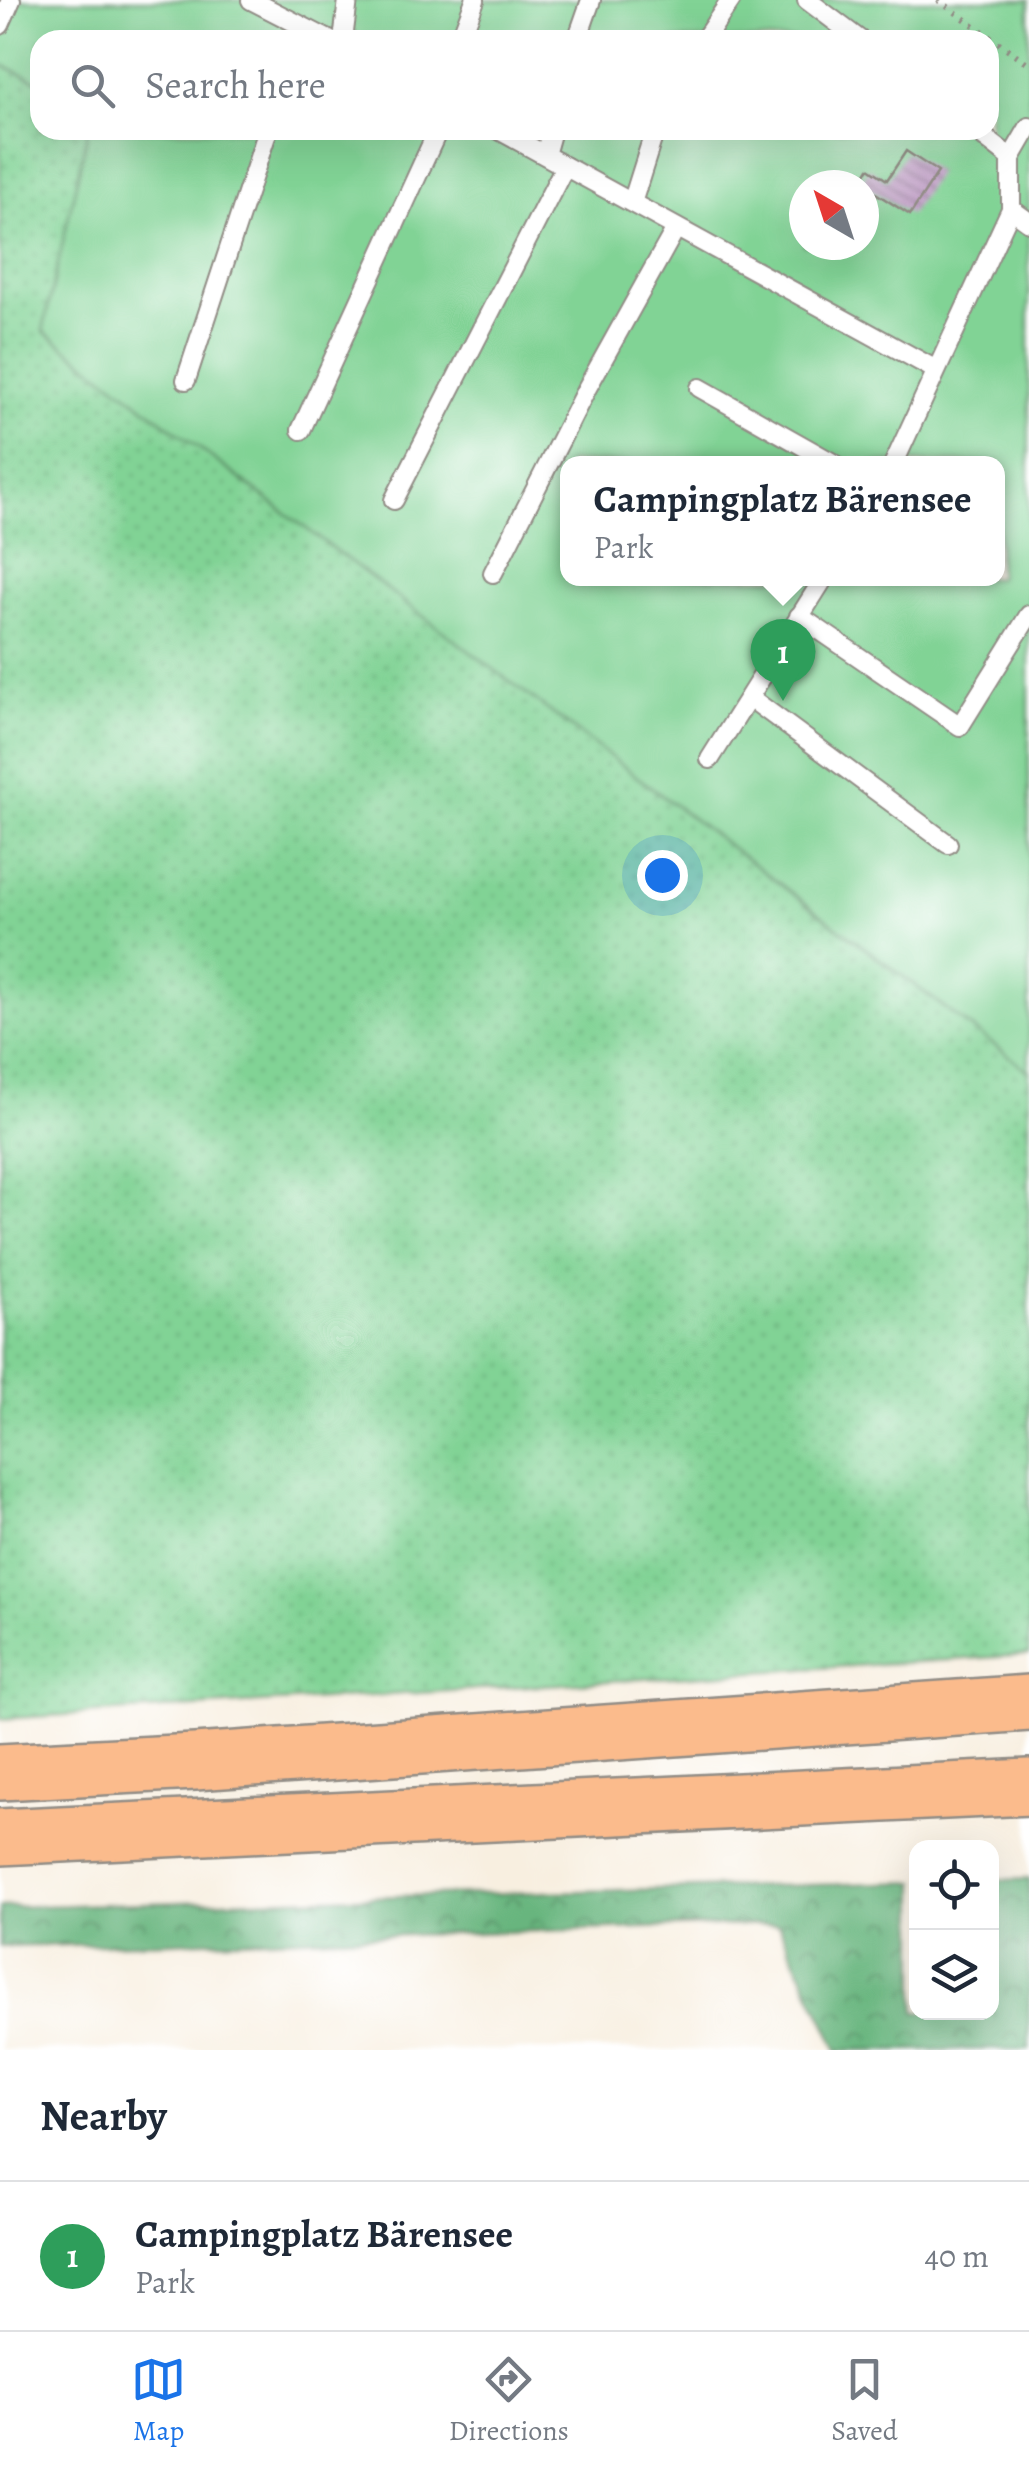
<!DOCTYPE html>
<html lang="en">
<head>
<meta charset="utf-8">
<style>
	body { margin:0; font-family:Alegreya,serif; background:#f6f6f7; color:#1f2937 }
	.controls { position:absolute; right:30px; bottom:30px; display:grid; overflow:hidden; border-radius:20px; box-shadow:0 10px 40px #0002 }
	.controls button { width:90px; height:90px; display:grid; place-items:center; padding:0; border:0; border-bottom:2px solid #e0e1e3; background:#fff; color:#1f2937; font:50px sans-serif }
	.compass { position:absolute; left:789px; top:170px; width:90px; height:90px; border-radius:50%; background:#fff; box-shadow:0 10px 40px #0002; rotate:321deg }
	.you { position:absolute; left:662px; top:875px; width:35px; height:35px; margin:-25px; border:8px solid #fff; border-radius:50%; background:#1a73e8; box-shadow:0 0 0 15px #1a73e833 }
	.badge { display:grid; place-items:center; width:65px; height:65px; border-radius:50%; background:#1a73e8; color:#fff; font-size:32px; font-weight:700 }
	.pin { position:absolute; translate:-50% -82px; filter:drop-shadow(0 2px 5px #0008) }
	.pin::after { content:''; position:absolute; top:52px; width:35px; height:30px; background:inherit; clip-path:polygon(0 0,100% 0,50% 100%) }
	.popup { position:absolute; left:560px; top:456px; width:445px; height:130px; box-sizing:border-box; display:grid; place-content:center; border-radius:20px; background:#fff; filter:drop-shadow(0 2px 8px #0005); font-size:32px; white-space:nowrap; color:#747a83 }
	.popup b { font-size:38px; color:#1f2937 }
	.popup::after { content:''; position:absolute; left:50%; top:100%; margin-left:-20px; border:20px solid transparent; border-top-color:#fff }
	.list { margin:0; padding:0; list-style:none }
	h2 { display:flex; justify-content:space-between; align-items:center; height:130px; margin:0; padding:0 40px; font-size:42px }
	h2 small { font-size:32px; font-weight:400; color:#747a83 }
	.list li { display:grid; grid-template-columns:65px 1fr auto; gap:30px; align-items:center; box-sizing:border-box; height:150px; padding:0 40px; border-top:2px solid #e0e1e3 }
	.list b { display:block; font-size:38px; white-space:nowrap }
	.list p { margin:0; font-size:32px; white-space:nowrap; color:#747a83 }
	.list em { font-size:32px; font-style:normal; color:#747a83 }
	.icon { flex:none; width:55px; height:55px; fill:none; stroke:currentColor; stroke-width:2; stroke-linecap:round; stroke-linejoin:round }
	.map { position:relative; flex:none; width:1029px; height:2050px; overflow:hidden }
	.search { position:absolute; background:#fff; box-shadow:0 10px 40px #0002; left:30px; right:30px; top:30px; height:110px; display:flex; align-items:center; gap:25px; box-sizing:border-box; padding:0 35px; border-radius:30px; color:#747a83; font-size:38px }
	.sheet { height:280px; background:#fff }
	nav { display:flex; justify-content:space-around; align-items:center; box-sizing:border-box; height:140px; border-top:2px solid #e0e1e3; background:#fff; font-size:28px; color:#747a83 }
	nav a { display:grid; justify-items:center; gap:5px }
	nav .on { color:#1a73e8 }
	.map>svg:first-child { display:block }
	.grass { fill:url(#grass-dots); stroke:#567f60; stroke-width:2.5 }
	.forest { fill:url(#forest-crowns); stroke:#4a7054; stroke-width:2.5 }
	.park { fill:#81d395; stroke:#567f60; stroke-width:2.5; fill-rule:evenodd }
	.building { fill:url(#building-back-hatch) }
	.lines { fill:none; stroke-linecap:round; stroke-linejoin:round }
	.lane-casing { stroke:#928d86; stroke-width:22 }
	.highway-casing { stroke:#928d86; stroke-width:60 }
	.path { stroke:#928d86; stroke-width:6; stroke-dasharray:2.5 8; stroke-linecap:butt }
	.lane { stroke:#fff; stroke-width:18 }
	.highway { stroke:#fbbb8c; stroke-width:55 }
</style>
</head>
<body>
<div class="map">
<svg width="1029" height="2050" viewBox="0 0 1029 2050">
	<defs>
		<pattern id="grass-dots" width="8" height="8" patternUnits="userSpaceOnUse" patternTransform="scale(2.5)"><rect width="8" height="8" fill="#81d395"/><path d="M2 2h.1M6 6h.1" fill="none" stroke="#70b581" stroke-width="1.8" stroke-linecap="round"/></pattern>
		<pattern id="forest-crowns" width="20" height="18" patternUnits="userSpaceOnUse" patternTransform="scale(2.5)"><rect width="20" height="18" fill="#68b57e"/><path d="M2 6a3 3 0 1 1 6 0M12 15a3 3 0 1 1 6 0" fill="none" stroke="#569367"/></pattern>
		<pattern id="building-back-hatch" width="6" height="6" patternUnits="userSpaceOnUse" patternTransform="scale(2.5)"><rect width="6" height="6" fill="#bf9ec5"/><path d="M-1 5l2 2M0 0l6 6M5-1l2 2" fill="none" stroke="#9b81a0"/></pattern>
	</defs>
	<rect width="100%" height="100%" fill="#fff"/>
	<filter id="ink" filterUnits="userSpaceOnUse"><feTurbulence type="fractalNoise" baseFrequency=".01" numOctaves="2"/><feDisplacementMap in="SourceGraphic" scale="20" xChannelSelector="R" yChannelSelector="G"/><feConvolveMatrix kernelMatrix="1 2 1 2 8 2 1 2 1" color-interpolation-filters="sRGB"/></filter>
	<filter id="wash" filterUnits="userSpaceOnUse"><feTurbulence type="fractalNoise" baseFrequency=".0048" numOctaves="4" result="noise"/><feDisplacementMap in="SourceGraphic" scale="40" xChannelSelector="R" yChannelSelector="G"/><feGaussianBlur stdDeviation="2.25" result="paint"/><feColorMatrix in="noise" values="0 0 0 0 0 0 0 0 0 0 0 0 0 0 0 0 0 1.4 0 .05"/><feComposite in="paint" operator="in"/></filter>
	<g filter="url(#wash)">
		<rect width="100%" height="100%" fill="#f8efe0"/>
		<path class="grass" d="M0,64L40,82V130H88L44,331L1029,1071V1655L0,1719Z"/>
		<path class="forest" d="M1029,1879V2049L838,2050L778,1924L0,1947V1907L916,1882V2012H992V1880Z"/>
		<path class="park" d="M0,0H1029V1071L43,331L88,130H989V40H40V82L0,64ZM804,185H864V245H804ZM568,463H998V578H568Z"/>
		<g id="blocks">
			<path class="building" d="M906,151L938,172L910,215L860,183L869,168L887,180Z"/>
		</g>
	</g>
	<g filter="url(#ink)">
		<use href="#blocks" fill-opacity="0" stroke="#928d86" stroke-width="2.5"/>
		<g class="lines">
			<g class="lane-casing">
				<path id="lane" d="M251,0L329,40
					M807,0L860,40
					M0,25L11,0
					M343,40L348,0
					M460,40L475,0
					M577,40L591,0
					M704,40L731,0
					M499,130L936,370
					M975,130L1011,158
					M545,155L552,130
					M632,203L655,130
					M1011,209L1029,222
					M186,380L268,130
					M700,388L833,463
					M301,430L438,130
					M894,463L1011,209V158L1029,127
					M394,500L565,166
					M493,573L587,388L676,228
					M799,616L960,726L1029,615
					M749,697L948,844
					M710,759L824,578"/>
			</g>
			<g class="highway-casing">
				<path id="highway" d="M0,1772L195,1762L1029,1703
					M0,1837L1029,1787"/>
			</g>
			<path class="path" d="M938,0L1029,64"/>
			<use href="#lane" class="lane"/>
			<use href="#highway" class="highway"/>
		</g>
	</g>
</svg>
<div class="controls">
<button><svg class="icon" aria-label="locate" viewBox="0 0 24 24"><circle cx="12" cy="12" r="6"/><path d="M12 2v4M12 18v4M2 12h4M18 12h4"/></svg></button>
<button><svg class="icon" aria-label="layers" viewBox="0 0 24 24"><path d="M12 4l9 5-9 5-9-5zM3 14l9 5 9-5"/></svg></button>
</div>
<svg class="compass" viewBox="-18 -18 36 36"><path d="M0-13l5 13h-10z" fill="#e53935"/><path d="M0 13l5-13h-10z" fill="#747a83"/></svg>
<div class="you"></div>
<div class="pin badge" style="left:783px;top:701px;background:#2e9e5b">1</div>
<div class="popup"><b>Campingplatz Bärensee</b>Park</div>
<div class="search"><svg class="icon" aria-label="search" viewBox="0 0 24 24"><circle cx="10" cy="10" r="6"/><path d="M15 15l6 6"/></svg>Search here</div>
</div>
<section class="sheet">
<h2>Nearby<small></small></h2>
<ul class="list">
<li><span class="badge" style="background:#2e9e5b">1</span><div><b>Campingplatz Bärensee</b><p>Park</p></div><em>40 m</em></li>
</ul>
</section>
<nav>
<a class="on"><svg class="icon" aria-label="map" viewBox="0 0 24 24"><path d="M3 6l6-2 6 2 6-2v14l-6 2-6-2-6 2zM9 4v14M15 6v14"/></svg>Map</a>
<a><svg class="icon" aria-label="directions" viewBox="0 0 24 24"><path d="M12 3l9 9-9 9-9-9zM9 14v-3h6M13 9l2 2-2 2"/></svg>Directions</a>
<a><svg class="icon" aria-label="saved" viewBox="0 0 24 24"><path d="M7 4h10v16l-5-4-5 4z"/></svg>Saved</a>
</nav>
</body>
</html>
